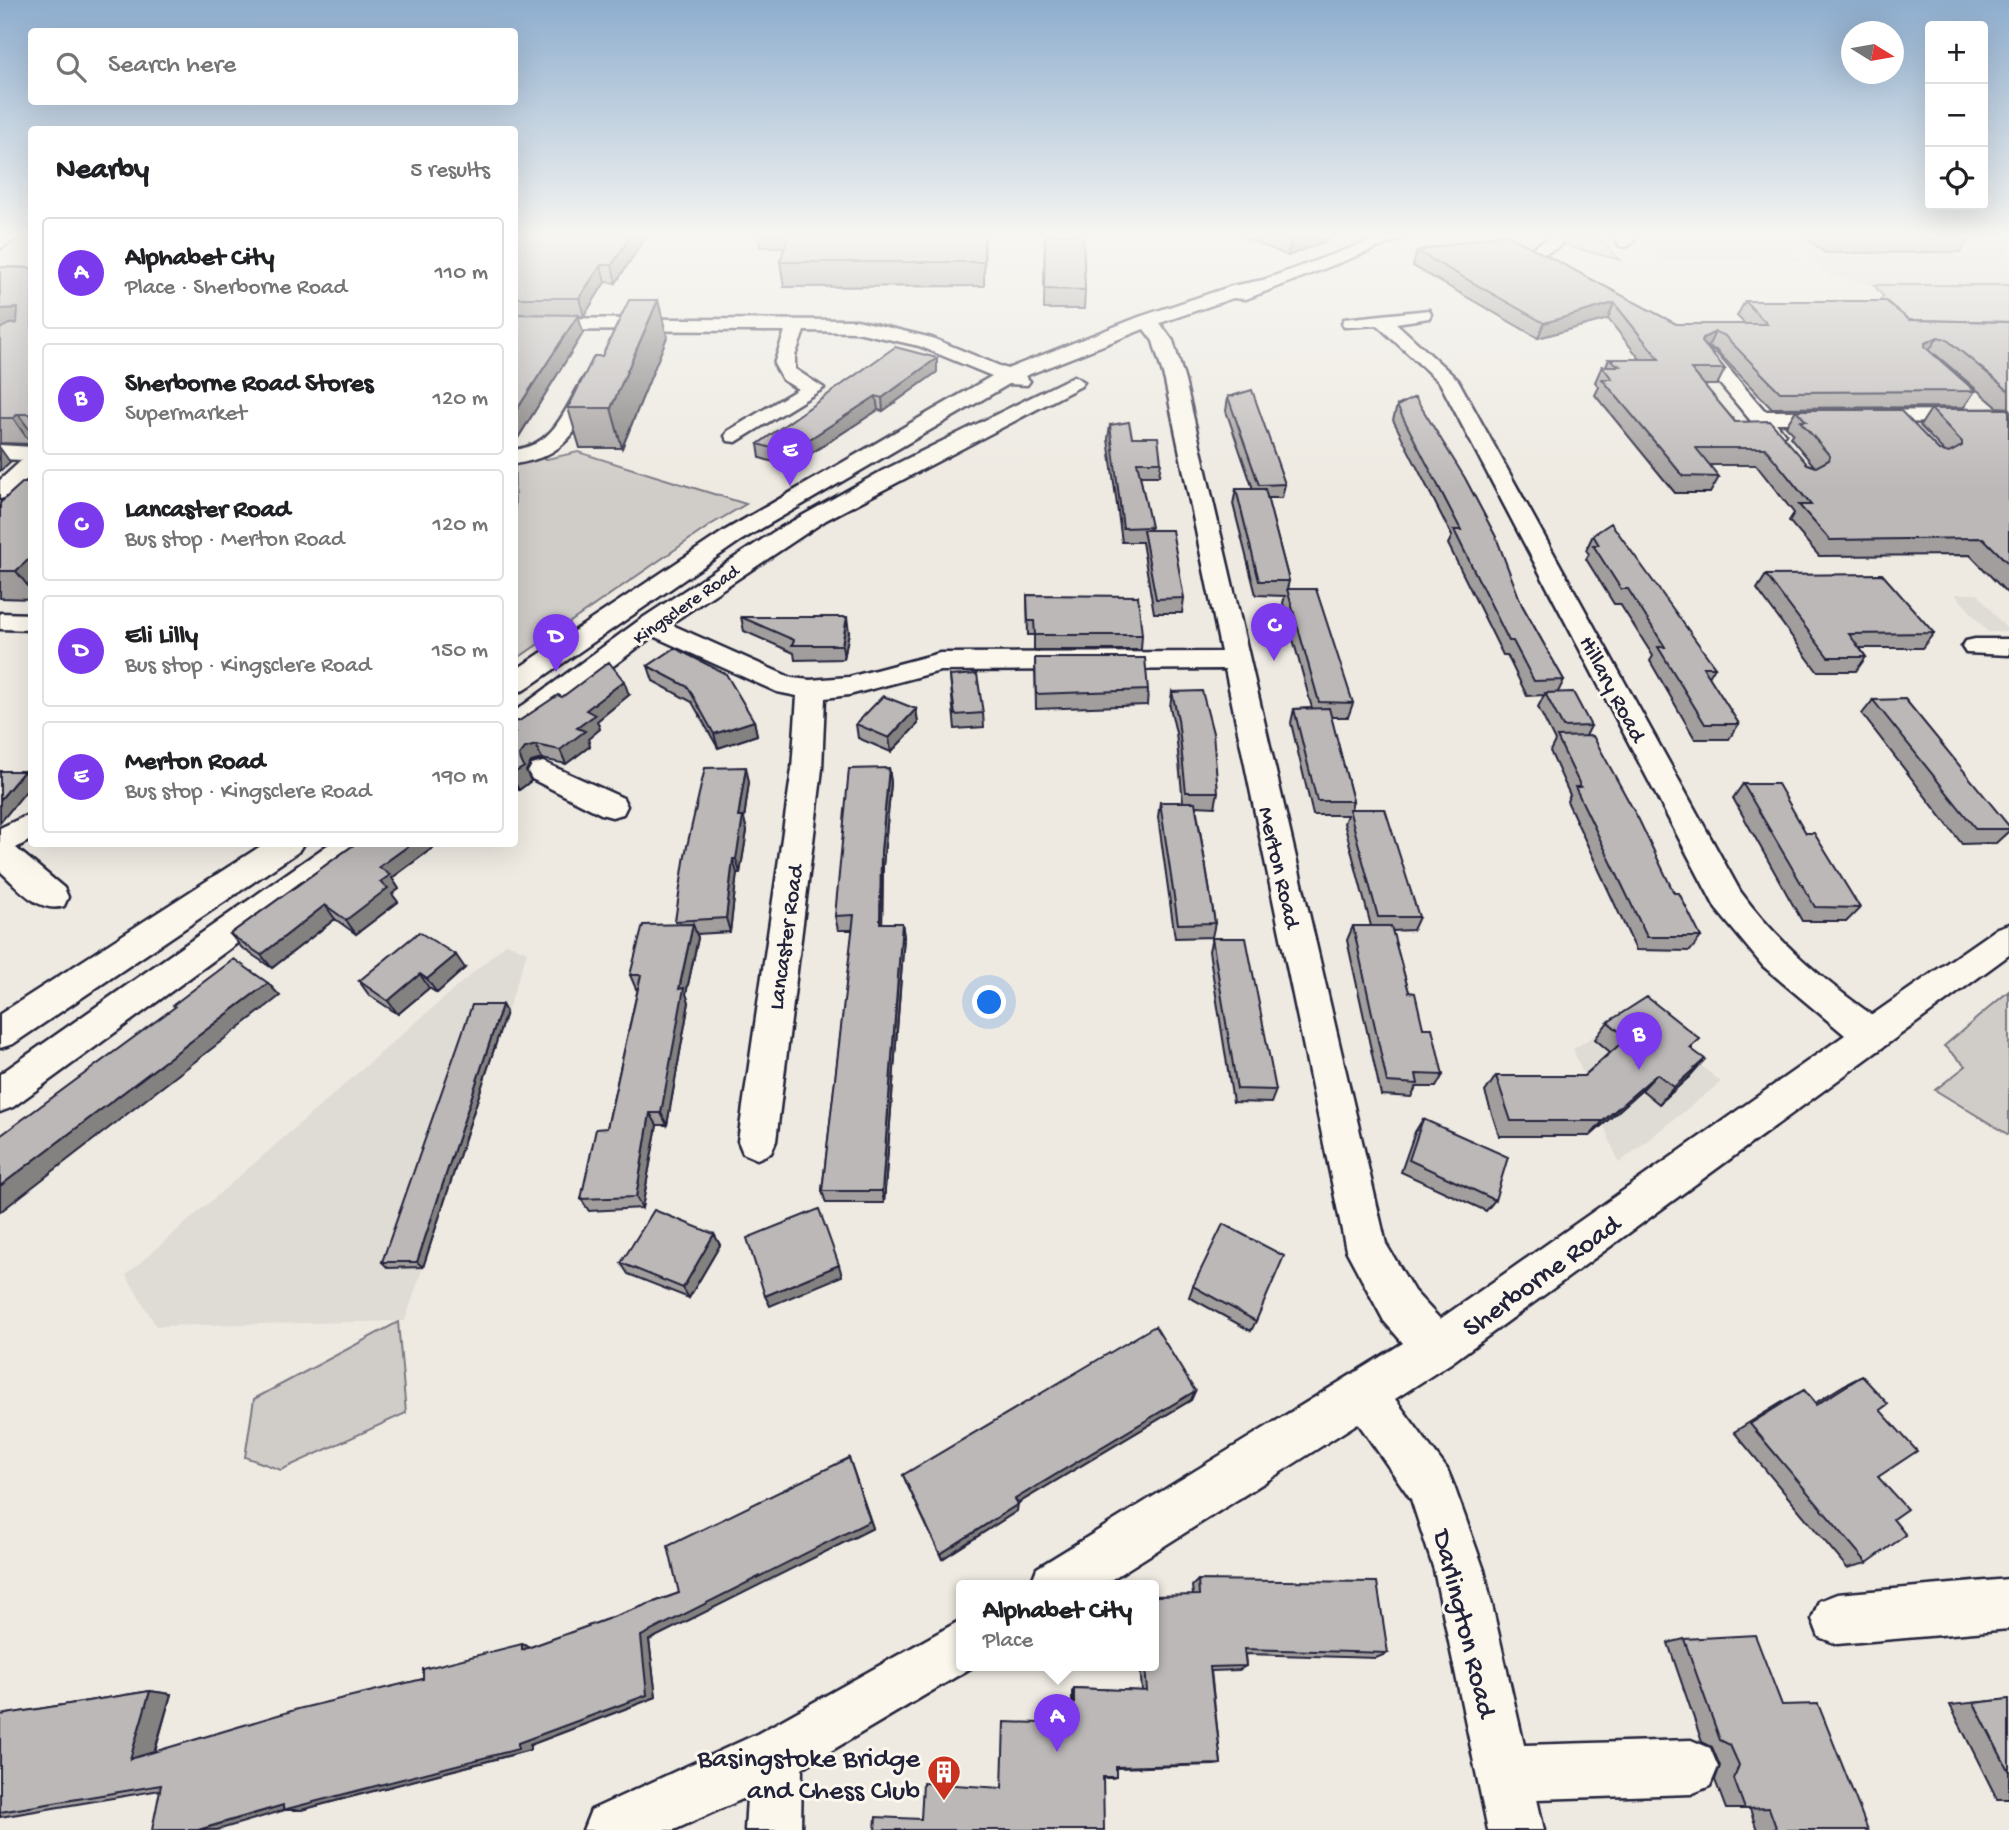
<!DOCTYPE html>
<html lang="en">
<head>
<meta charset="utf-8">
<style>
	body { margin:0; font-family:"Gochi Hand",sans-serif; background:#f6f6f6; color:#202124 }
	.controls { position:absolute; right:21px; top:21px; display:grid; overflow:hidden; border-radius:7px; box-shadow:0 7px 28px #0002 }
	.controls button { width:63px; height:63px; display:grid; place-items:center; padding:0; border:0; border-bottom:2px solid #e0e0e0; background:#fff; color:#202124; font:35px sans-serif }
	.compass { position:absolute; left:1841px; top:21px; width:63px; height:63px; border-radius:50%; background:#fff; box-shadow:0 7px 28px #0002; rotate:101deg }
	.you { position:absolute; left:990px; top:1003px; width:24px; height:24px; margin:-18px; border:5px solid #fff; border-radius:50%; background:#1a73e8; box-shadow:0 0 0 10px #1a73e833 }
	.badge { display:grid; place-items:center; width:46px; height:46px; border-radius:50%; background:#7c3aed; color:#fff; font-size:23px; font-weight:700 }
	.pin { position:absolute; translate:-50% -58px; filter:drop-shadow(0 2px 4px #0008) }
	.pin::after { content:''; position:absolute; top:37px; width:24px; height:21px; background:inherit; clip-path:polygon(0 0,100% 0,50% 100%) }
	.popup { position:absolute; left:956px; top:1580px; width:203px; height:91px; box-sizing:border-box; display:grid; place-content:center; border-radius:7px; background:#fff; filter:drop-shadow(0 2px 5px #0005); font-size:23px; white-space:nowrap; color:#757577 }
	.popup b { font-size:26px; color:#202124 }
	.popup::after { content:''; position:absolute; left:50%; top:100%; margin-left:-14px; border:14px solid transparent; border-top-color:#fff }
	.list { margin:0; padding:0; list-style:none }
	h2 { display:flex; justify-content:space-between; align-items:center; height:91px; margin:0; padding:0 28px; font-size:30px }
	h2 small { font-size:23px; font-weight:400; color:#757577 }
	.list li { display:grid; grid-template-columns:46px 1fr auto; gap:21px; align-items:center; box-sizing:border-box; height:112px; margin:0 14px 14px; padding:0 14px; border:2px solid #e0e0e0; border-radius:7px }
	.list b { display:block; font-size:26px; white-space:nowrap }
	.list p { margin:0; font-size:23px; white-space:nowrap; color:#757577 }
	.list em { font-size:23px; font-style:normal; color:#757577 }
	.icon { flex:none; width:38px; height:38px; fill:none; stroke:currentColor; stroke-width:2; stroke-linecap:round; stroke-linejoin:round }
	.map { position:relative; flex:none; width:2009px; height:1830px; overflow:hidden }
	.search { position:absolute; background:#fff; box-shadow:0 7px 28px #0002; left:28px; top:28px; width:490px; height:77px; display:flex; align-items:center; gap:18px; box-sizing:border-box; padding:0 24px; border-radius:7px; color:#757577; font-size:26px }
	.panel { position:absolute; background:#fff; box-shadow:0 7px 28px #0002; left:28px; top:126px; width:490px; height:721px; border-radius:7px }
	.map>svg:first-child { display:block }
	.built { fill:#dfdbd5 }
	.green { fill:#d0cdc9; stroke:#797882; stroke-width:2 }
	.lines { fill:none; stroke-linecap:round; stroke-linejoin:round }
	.minor-casing { stroke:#22223b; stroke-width:5 }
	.minor { fill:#fbf7ec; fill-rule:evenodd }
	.rail { stroke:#22223b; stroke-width:2.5 }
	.wall { fill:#a29e9e; stroke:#22223b; stroke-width:2 }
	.shaded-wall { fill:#848181; stroke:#22223b; stroke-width:2 }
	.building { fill:#bcb8b8; stroke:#22223b; stroke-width:2 }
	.labels { text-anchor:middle; stroke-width:6; stroke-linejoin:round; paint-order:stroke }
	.far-street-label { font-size:19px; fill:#22223b; stroke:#fbf7ec }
	.street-label { font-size:23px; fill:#22223b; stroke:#fbf7ec }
	.near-street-label { font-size:28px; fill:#22223b; stroke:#fbf7ec }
	.near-poi-label { font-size:28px; fill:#22223b; stroke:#fbf7ec; text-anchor:end }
</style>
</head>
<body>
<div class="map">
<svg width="2009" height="1830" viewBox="0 0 2009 1830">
	<rect width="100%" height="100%" fill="#eeeae2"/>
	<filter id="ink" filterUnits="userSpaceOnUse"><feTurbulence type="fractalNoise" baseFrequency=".0143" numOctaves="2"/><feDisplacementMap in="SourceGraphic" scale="14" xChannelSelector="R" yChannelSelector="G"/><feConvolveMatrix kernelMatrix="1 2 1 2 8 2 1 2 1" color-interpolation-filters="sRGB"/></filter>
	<g filter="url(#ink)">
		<path class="built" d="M1783,234H2009V285H1874L1831,276Z
			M1778,239L1803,261L1660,260L1640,240Z
			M1955,594H1978L2009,632H1988Z
			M507,943L527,952L405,1321L156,1326L126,1275Z
			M1634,1011L1721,1082L1619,1163L1573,1049Z"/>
		<path class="green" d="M1573,236L1601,239L1620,260L1564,245Z
			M1874,285H2009V323L1895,321L1878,303L1883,296Z
			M578,452L746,504L712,524L515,660V459H547Z
			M2009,991V1135L1935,1090L1966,1066L1944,1046Z
			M398,1322L406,1413L281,1470L245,1457L254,1399Z"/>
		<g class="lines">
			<g class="minor-casing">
				<path id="minor" d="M1389,234H1413L1246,299L1233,298L1160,323L1173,341L1185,381L1386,1244L1414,1291L1440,1319L1845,1035L1763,966L1716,909L1440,383L1377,325L1344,327L1342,323L1344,319L1429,310L1431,314L1429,318L1396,323L1458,380L1740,891C1776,941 1822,979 1872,1015L1997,928L2009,924V955L1451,1363L1395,1399L1447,1469L1454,1486L1484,1570L1524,1745L1691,1740L1710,1748L1718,1767L1710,1786L1691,1794L1537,1799L1544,1830H1488L1434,1570L1411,1499L1358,1423L1101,1586H1030L1037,1568L1403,1343L1384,1321L1346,1250L1225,669L940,671L849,695L825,698L822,769L776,1141L771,1153L757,1159L743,1153L738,1141L792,769L797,696L777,692L653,636L524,733L514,735V712L641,619L775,531L882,471L1074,376L1084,382L1081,386L826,520L670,624L792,678L810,680L849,677L940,653L1221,652L1165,381L1153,341L1144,329L1025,376L1030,381L1027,385L1009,384L740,541L524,690L514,693V671L724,531L992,376L919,346L857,332L804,331L795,356V369L824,388L736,442L728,441L725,436L728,431L798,389L783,380L774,364L785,331L514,330V318L857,320L932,338L1007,369L1139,317L1232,286L1263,280Z
					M1548,234H1564L1559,247L1536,258H1524L1521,254L1546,240Z
					M1612,234H1629L1634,242L1626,247L1620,246Z
					M1707,350L1714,352L1765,411L2009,410V422L1776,423L1785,434L1774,440L1766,439L1700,360L1697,356Z
					M593,373L603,379C581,424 569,457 514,464V450C557,445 565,406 586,375Z
					M0,445L32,447V475L8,497L0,499V480L22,460L0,459Z
					M0,613L32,614V630L0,629Z
					M1975,639H2009V655L1966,653L1962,647L1966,641Z
					M543,762L623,798L627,806L623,814L612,817L601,814L532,779L528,772L532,765Z
					M32,813V839L16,848L64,888L68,897L64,906C38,914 18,887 0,871V828Z
					M264,844H303L298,852L13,1044L0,1048V1014Z
					M329,844H367L362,852L13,1107L0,1112V1074Z
					M2009,1579V1629L1837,1644L1819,1637L1812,1619L1819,1601L1837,1594Z
					M961,1620V1666H974L802,1768L801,1830H745L747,1797L674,1830H583L591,1810L757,1734Z"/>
			</g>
			<use href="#minor" class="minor"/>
			<path class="rail" d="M0,236L2,234
				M0,250L27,234"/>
		</g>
		<path class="wall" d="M514,234H647L616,283L605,282L584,316H578L583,333L518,438H514Z
			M758,234H985L984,286L784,287L780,262L785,247H760Z
			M1045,234L1085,290L1084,309H1044Z
			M1236,234H1331L1326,241L1288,256Z
			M1503,234L1676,324H1745L1737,316L1745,301L1909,320L2009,322V408L1997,407L1936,355L1933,354L1975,391L1964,407L1771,408L1716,350L1708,347L1725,369L1717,385H1704L1735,422L1807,464L1815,467L1790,437L1793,433L1786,426L1796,410L1945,452L1920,426L1931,409H2009V595L1970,555L1819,556L1789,521L1794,513L1756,465H1709L1719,477L1710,493H1675L1595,395L1599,387L1595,382L1602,366H1606L1609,359H1640L1608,319L1538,338L1413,266L1417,251Z
			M1802,234H1972L1961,252L1825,253Z
			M0,267L32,268L31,444L0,443Z
			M667,337L622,448H580L568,408L602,356Z
			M937,372L883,411L878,410L790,467L760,458L758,444Z
			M1228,397L1285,484L1282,498H1267L1289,581L1287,589L1353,703L1348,717H1331L1353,801L1351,809L1419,917L1413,930L1392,931L1409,992L1423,1028L1443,1075L1436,1087H1416L1411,1097L1381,1095L1347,940L1353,926H1371L1344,823L1347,815H1313L1291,723L1294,709L1312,708L1283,603L1285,596L1256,595L1233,504L1236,489H1253L1226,411Z
			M1397,406L1522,605L1564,680L1558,692L1591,726L1586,736L1674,893L1701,937L1690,951L1636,950L1567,801L1570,795L1550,751L1555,741L1538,707L1544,695L1527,696L1507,655H1503L1448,544L1452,536L1393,420Z
			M1110,425L1132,437L1161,462L1159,476H1140L1150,530L1184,598L1182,613H1154L1142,542H1122L1108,439Z
			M32,479V599L0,598V503Z
			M1593,535L1715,667L1709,677L1739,724L1729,739H1695L1650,661L1653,656L1620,604H1614L1586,559L1589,554L1586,550Z
			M1766,575L1934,633L1922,648H1860L1866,657L1856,671H1817L1757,589Z
			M1027,595L1142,635L1141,650H1034V635H1028Z
			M741,617L849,632L844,659L795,660L794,653L744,631Z
			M1035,658L1148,690L1147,705L1036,709Z
			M648,666L754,721L757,735L718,748L692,702L653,681Z
			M950,676L983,713L984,727L955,729Z
			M1172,692L1218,792L1215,807L1196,806L1215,923L1212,937L1175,938L1158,817L1160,802H1183L1176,733L1170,707Z
			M629,695L597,721L600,729L588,739L590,746L566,764L542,759L531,762L526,771L531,781L519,790L514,787V722L519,721L562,697Z
			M1873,700L2009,826V831L1996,843L1962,844L1862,714Z
			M916,709L918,724L891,752L858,738L856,724Z
			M889,768L891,783L883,866L882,923H902L904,937L884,1203H826L822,1191L853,930H838L835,916Z
			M749,782L744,819L747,831L740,873H737L730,932L697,934L698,938L686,994L689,1002L667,1125H657L642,1208L589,1211L581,1199L607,1128L638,988L636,989L630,975L677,925L675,921Z
			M1743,784L1806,833L1860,908L1847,921H1802L1733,798Z
			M355,844H438L392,878L399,889L392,894L398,902L356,934L335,919L272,968L242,948L230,934Z
			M1212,938L1276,1090L1271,1103L1233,1102L1209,951Z
			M465,968L437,993L429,988L398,1014L369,995L359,981Z
			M502,1005L506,1012L423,1267L388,1268L382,1262Z
			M1608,1022L1692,1048L1690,1076L1659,1104L1642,1090L1590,1136H1499L1485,1092L1496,1076H1584L1610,1052L1595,1039Z
			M1423,1119L1495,1200L1486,1211L1401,1172L1415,1132Z
			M714,1234L720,1245L689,1298L628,1274L621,1263Z
			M1193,1286L1256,1321L1251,1331L1189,1297Z
			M1862,1376L1880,1410L1878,1477L1893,1519L1867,1563L1847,1568L1734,1432L1787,1399L1804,1390L1815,1403L1844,1385Z
			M1195,1391L1191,1400L1017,1504V1511L942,1559L906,1482L903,1475Z
			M849,1458L873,1528L649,1640L656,1697L530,1745V1750L301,1810L160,1790L0,1817V1715L150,1691L171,1694L155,1752L423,1679L531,1647L679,1593Z
			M1198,1580L1388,1653L1376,1658L1245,1654L1246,1666L1239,1670L1211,1671L1221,1764L1214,1765L1116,1768V1777L1112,1778H1103L921,1819L1002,1788L1072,1724V1692L1074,1688L1142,1691L1140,1666H1153L1193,1595L1192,1586Z
			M1684,1639L1782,1705L1868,1830H1757L1750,1809H1726L1715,1780L1720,1766L1712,1747L1702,1742L1668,1643Z
			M2009,1699V1799H1997L1950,1705Z"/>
		<path class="shaded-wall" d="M632,234H647L616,283L612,265Z
			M1295,234H1331L1326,241L1288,256L1292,235Z
			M601,265L605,282L584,316L579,298Z
			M658,300L667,337L622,448L611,408Z
			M1614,303L1608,319L1538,338L1544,323Z
			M18,308L32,329L0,344V309Z
			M578,315L583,333L518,438L514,428V414Z
			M1715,332L1708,347L1696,354L1703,338Z
			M1938,337L1928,352L1916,359L1925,343Z
			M937,358V372L883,411L882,398Z
			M876,396L878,410L790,467L788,453Z
			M18,414L32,433L31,444L13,418Z
			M0,448L10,462L0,471Z
			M32,556V591L16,571Z
			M847,617L849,632L844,659L842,645Z
			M624,681L629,695L597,721L600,729L588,739L590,746L566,764L560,750L577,728L586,710Z
			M916,709L918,724L891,752L889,738Z
			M754,721L757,735L718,748L714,734Z
			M536,745L542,759L531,762L526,771L531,781L519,790L514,781V773L519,756L525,748Z
			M746,767L749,782L744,819L747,831L740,873L736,859L738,817Z
			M889,768L891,783L883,866L882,937L880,923L881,851Z
			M24,771L32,779V784L0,823V800Z
			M411,844H438L392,878L399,889L392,894L398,902L356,934L346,920L380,882L379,867Z
			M733,859L737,873L730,932L726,918Z
			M325,905L335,919L272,968L261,955Z
			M902,923L904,937L884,1203L882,1191Z
			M693,924L698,938L686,994L689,1002L667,1125L661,1113L679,989Z
			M456,955L465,968L437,993L427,979Z
			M420,974L429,988L398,1014L388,1001Z
			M268,983L280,996L0,1212V1186Z
			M502,1005L506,1012L423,1267L417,1262Z
			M1705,1059L1690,1076L1659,1104L1674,1087Z
			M1657,1074L1642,1090L1590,1136L1603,1121Z
			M650,1113L657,1125L642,1208L636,1197Z
			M714,1234L720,1245L689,1298L683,1288Z
			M839,1265L842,1276L770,1306L765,1296Z
			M1195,1391L1191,1400L1015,1505V1499Z
			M849,1458L873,1528L649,1640L656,1697L530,1745V1750L301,1810H285L217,1830H198L283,1805L518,1743L641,1636Z
			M1018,1504L1017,1511L942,1559L940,1554Z
			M522,1644L533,1648L522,1650Z
			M150,1691L171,1694L152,1760L130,1759Z"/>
		<path class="building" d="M514,234H632L612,265H601L579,298H514Z
			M789,234H984V262H780Z
			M1045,234H1083L1085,290L1044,289Z
			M1503,234H1506L1676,324H1767L1745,301H1886L1909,320L2009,322V391L1946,339L1938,337L1925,343V347L1975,391L1780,392L1724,335L1715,332L1703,338L1702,342L1725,369H1691L1735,422L1770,421L1807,464L1816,467L1829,460L1830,456L1800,421H1806L1796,410H1900L1939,450L1949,453L1962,446V442L1931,409H2009V564L1983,538L1830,540L1799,505H1811L1765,448H1696L1719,477L1683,476L1602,379H1612L1602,366H1620L1609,359H1659L1614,303L1544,323L1417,251Z
			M0,267L32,268V414H18L13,418H0V329L9,324L17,323L18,308L0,309Z
			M629,300H658L611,408H568L594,356H602Z
			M514,314L578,315L514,414Z
			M895,347L937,358L882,398L876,396L788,453L758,444Z
			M1252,390L1285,484L1259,485L1228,397Z
			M1415,397L1465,478L1496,537L1522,605L1564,680L1534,681L1513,641H1509L1454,530H1461L1397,406Z
			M1129,422L1132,437H1158L1161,462H1137L1151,527L1123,528L1110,425Z
			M32,479V556L16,571H0V503L22,483H28Z
			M1236,489H1265L1289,581H1259Z
			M1611,523L1715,667H1703L1739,724H1705L1658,647H1665L1628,589H1621L1593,545H1599L1593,535Z
			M1143,530H1172L1184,598L1156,599Z
			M1882,574L1934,633L1849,634L1866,657H1828L1766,575Z
			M1287,589H1316L1353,703L1319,702Z
			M1027,595L1138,596L1142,635H1035L1034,621H1028Z
			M741,617H847L842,645H792L794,640Z
			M675,648L726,674L754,721L714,734L688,687L648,666Z
			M1035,658H1145L1148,690L1036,694Z
			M609,662L624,681L586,710L595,715L577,728L585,731L560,750L536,745L525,748L519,756L524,767L514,773V733L516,732H514V722L519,721L558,695L562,697Z
			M977,674L983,713L955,715L950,676Z
			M1202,691L1213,733L1218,792H1186L1178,719L1172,692Z
			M1573,692L1591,726L1563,727L1545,693Z
			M883,696L916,709L889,738L856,724Z
			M1905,699L2009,826V829H1976L1873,700Z
			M1329,708L1353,801H1317L1294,709Z
			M1593,736L1639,820L1674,893H1679L1701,937H1647L1575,787H1581L1557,737Z
			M746,767L738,817H743L736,859H733L726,918L675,921L685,855L705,768Z
			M889,768L881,851L880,923H902L882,1191H822L854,915L835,916L849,769Z
			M0,771H24L0,800Z
			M1743,784H1778L1806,833H1814L1860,908L1815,907Z
			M1160,802H1195L1215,923L1178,924Z
			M1349,809H1385L1419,917H1378Z
			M355,844H411L379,867L390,875L380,882L388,888L346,920L325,905L261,955L230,934Z
			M693,924L679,989L684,988L661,1113H650L636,1197L581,1199L596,1129L607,1128L641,975H630L643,925Z
			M1353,926H1391L1409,992L1415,993L1423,1028H1432L1443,1075L1416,1074L1418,1084L1387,1082Z
			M419,932L456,955L427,979L420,974L388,1001L359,981Z
			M1212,938H1246L1276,1090L1237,1089Z
			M234,959L268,983L0,1186V1136L175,1007L173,1005Z
			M1647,997L1700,1039L1690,1048L1705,1059L1674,1087L1657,1074L1603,1121H1511L1496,1076H1584L1627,1038L1608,1022Z
			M472,1005H502L417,1262H382Z
			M1423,1119L1508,1157L1495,1200L1409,1160Z
			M819,1209L839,1265L765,1296L747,1238Z
			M654,1210L714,1234L683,1288L621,1263Z
			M1223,1224L1284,1256L1256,1321L1193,1286Z
			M1155,1326L1195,1391L1015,1499L1018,1504L940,1554L903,1475Z
			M1862,1376L1888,1404L1880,1410L1917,1451L1878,1477L1907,1509L1893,1519L1906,1535L1867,1563L1750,1424L1804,1390L1816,1405Z
			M849,1458L870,1521L641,1636L647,1695L518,1743V1749L283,1810V1805L198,1830H152L161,1785L0,1812V1715L150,1691L130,1759L298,1709L423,1679V1669L522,1644V1650L679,1593L668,1546Z
			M1198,1580L1377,1582L1388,1653L1244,1649L1246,1666L1210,1667L1221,1764L1116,1767V1777H1103L1104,1830H875L876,1817L921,1819L923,1783L1002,1788L1004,1722L1074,1724V1688L1147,1691L1145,1666H1153V1596L1199,1595Z
			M1755,1635L1782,1705L1818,1704L1868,1830H1777L1769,1808L1745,1809L1734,1779L1739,1765L1730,1745L1720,1740L1684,1639Z
			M2009,1699V1772L1974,1703Z"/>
	</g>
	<linearGradient id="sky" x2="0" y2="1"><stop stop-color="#8dadce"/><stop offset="0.48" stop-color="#f7f6f2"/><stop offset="1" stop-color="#f7f6f2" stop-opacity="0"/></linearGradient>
	<rect width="2009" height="490" fill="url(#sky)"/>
	<defs>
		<g id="building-pin" transform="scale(1.75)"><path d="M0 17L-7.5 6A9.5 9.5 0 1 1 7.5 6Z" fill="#c8321e" stroke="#fbf7ec"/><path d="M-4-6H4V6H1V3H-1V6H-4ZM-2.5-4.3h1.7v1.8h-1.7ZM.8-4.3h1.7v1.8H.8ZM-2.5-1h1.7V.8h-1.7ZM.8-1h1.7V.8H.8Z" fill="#fff"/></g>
	</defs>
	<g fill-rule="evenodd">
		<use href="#building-pin" x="944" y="1772"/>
	</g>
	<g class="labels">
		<g class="far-street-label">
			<text transform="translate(685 603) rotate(-35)" y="7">Kingsclere Road</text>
		</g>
		<g class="street-label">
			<text transform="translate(1614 688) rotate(62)" y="8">Hillary Road</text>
			<text transform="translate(1281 867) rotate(77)" y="8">Merton Road</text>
			<text transform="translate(784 937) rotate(-82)" y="8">Lancaster Road</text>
		</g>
		<g class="near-street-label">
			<text transform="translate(1540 1274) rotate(-36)" y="10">Sherborne Road</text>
			<text transform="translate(1467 1623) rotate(76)" y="10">Darlington Road</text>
		</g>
		<g class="near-poi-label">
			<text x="920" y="1766">Basingstoke Bridge<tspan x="920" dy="32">and Chess Club</tspan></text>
		</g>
	</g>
</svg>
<div class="controls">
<button>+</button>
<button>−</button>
<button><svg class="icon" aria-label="locate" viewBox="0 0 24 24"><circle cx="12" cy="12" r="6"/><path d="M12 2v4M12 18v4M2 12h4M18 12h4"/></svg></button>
</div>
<svg class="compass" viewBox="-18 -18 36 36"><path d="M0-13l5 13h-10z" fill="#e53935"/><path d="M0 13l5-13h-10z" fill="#757577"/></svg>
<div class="you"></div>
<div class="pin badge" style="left:1057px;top:1752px">A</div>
<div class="popup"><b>Alphabet City</b>Place</div>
<div class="pin badge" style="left:1639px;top:1070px">B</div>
<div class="pin badge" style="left:1274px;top:661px">C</div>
<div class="pin badge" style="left:556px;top:672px">D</div>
<div class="pin badge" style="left:790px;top:486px">E</div>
<div class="search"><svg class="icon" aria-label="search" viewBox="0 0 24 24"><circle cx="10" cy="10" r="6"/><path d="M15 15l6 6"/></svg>Search here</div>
<section class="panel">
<h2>Nearby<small>5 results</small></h2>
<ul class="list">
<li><span class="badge">A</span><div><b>Alphabet City</b><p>Place · Sherborne Road</p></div><em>110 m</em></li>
<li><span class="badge">B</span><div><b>Sherborne Road Stores</b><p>Supermarket</p></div><em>120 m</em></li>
<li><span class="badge">C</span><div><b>Lancaster Road</b><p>Bus stop · Merton Road</p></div><em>120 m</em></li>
<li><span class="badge">D</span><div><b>Eli Lilly</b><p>Bus stop · Kingsclere Road</p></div><em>150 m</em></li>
<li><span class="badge">E</span><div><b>Merton Road</b><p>Bus stop · Kingsclere Road</p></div><em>190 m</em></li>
</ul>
</section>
</div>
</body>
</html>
